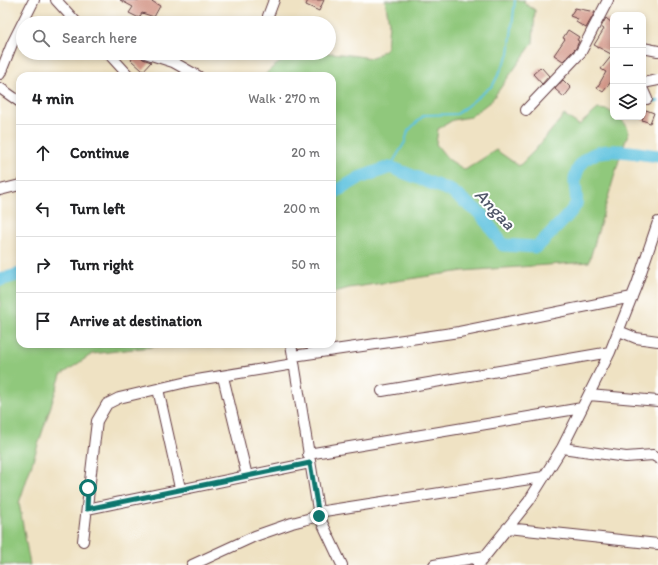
<!DOCTYPE html>
<html lang="en">
<head>
<meta charset="utf-8">
<style>
	body { margin:0; font-family:Itim,sans-serif; background:#f2f2f2; color:#202124 }
	.controls { position:absolute; right:12px; top:12px; display:grid; overflow:hidden; border-radius:8px; box-shadow:0 2px 6px #0003 }
	.controls button { width:36px; height:36px; display:grid; place-items:center; padding:0; border:0; border-bottom:1px solid #e0e0e0; background:#fff; color:#202124; font:20px sans-serif }
	.stop { position:absolute; width:12px; height:12px; margin:-9px; border:3px solid #0f766e; border-radius:50%; background:#fff }
	.stop.end { background:#0f766e; border-color:#fff; box-shadow:0 1px 4px #0008 }
	.list { margin:0; padding:0; list-style:none }
	h2 { display:flex; justify-content:space-between; align-items:center; height:52px; margin:0; padding:0 16px; font-size:17px }
	h2 small { font-size:13px; font-weight:400; color:#757577 }
	.list li { display:grid; grid-template-columns:26px 1fr auto; gap:12px; align-items:center; box-sizing:border-box; height:56px; padding:0 16px; border-top:1px solid #e0e0e0 }
	.list b { display:block; font-size:15px; white-space:nowrap }
	.list em { font-size:13px; font-style:normal; color:#757577 }
	.icon { flex:none; width:22px; height:22px; fill:none; stroke:currentColor; stroke-width:2; stroke-linecap:round; stroke-linejoin:round }
	.map { position:relative; flex:none; width:658px; height:565px; overflow:hidden }
	.search { position:absolute; background:#fff; box-shadow:0 2px 6px #0003; left:16px; top:16px; width:320px; height:44px; display:flex; align-items:center; gap:10px; box-sizing:border-box; padding:0 14px; border-radius:22px; color:#757577; font-size:15px }
	.panel { position:absolute; background:#fff; box-shadow:0 2px 6px #0003; left:16px; top:72px; width:320px; height:276px; border-radius:12px }
	.map>svg:first-child { display:block }
	.green { fill:#90c87c; stroke:#6d7454 }
	.lines { fill:none; stroke-linecap:round; stroke-linejoin:round }
	.stream { stroke:#60c3df; stroke-width:2 }
	.river { stroke:#60c3df; stroke-width:13 }
	.building { fill:#d39687 }
	.minor-casing { stroke:#633c42; stroke-width:12 }
	.minor { stroke:#fff; stroke-width:10 }
	.route { stroke:#0f766e; stroke-width:5 }
	.labels { text-anchor:middle; stroke-width:4; stroke-linejoin:round; paint-order:stroke }
	.water-label { font-size:18px; font-style:italic; fill:#52586a; stroke:#fff }
</style>
</head>
<body>
<div class="map">
<svg width="658" height="565" viewBox="0 0 658 565">
	<rect width="100%" height="100%" fill="#fff"/>
	<filter id="ink" filterUnits="userSpaceOnUse"><feTurbulence type="fractalNoise" baseFrequency=".025" numOctaves="2"/><feDisplacementMap in="SourceGraphic" scale="8" xChannelSelector="R" yChannelSelector="G"/><feConvolveMatrix kernelMatrix="1 2 1 2 8 2 1 2 1" color-interpolation-filters="sRGB"/></filter>
	<filter id="wash" filterUnits="userSpaceOnUse"><feTurbulence type="fractalNoise" baseFrequency=".012" numOctaves="4" result="noise"/><feDisplacementMap in="SourceGraphic" scale="16" xChannelSelector="R" yChannelSelector="G"/><feGaussianBlur stdDeviation="0.9" result="paint"/><feColorMatrix in="noise" values="0 0 0 0 0 0 0 0 0 0 0 0 0 0 0 0 0 1.4 0 .05"/><feComposite in="paint" operator="in"/></filter>
	<g filter="url(#wash)">
		<rect width="100%" height="100%" fill="#efe2c3"/>
		<path class="green" d="M385,0H525L524,3L535,10L533,43L491,101L470,117L453,120L438,129L436,144L448,159L465,170L496,150L519,166L536,149L564,115L579,125L598,109L608,110L613,114V117C622,117 627,125 629,132L622,150L589,262L463,271L349,288L332,293V76H264C293,42 335,54 373,58L387,48L389,22Z
			M20,274V344H174L92,354L61,375L19,503L30,565H0V280Z"/>
		<g class="lines">
			<path class="stream" d="M650,102L658,101
				M390,167L405,142L408,131L424,115L457,114L493,85L509,54L515,0"/>
			<path class="river" d="M332,194L359,178L390,167L451,191L481,214L503,245L537,247C546,237 571,215 576,204C578,197 574,187 575,179C583,138 630,153 658,156
				M0,280L20,274"/>
		</g>
		<g id="blocks">
			<path class="building" d="M120,0H150L160,6L154,17L142,13L139,18L129,13L133,7Z
				M308,0H324L319,11L306,5Z
				M575,8L595,12L586,28L576,22L578,19L570,16Z
				M606,18L613,24V50L611,54L594,45L604,29L601,27Z
				M568,30L579,37L577,40L579,41L576,48L563,61L554,55L565,39L563,38Z
				M137,53L143,59L151,62L143,71L131,60Z
				M613,54V79L603,92L597,88L606,72L601,69Z
				M541,67L549,76L542,84L533,74Z
				M563,80L571,88L564,97L555,89Z
				M646,110L654,113L650,123L642,120Z"/>
		</g>
	</g>
	<g filter="url(#ink)">
		<use href="#blocks" fill-opacity="0" stroke="#633c42" stroke-width="1"/>
		<g class="lines">
			<g class="minor-casing">
				<path id="minor" d="M56,0L77,23
					M268,16L274,0
					M643,48L658,51
					M108,53L129,76
					M145,53L173,62L198,76
					M0,74L12,44L34,0
					M643,83L658,80
					M0,88L20,102
					M643,90L647,99
					M526,110L581,52L608,0
					M0,190L20,185
					M619,331L636,338L658,341
					M291,344L319,516L342,565
					M293,356L459,332L632,297
					M223,377L247,476
					M158,389L180,488
					M382,391L610,352
					M589,395L658,401
					M562,448L626,457L653,455L658,458
					M308,454L582,408
					M87,509L310,463
					M318,512L543,477
					M507,528L658,544
					M83,541L97,421L107,404L119,398L191,381L294,364
					M192,565L255,536L292,523L319,516
					M434,565L485,556
					M478,565L529,501L562,448L610,352L637,284L658,222"/>
			</g>
			<use href="#minor" class="minor"/>
		</g>
	</g>
	<g class="lines" filter="url(#ink)">
		<path class="route" d="M88,488L87,509L310,463L319,516"/>
	</g>
	<g class="labels">
		<g class="water-label">
			<text transform="translate(495 209) rotate(46)" y="6">Angaa</text>
		</g>
	</g>
</svg>
<div class="controls">
<button>+</button>
<button>−</button>
<button><svg class="icon" aria-label="layers" viewBox="0 0 24 24"><path d="M12 4l9 5-9 5-9-5zM3 14l9 5 9-5"/></svg></button>
</div>
<div class="stop" style="left:88px;top:488px"></div>
<div class="stop end" style="left:319px;top:516px"></div>
<div class="search"><svg class="icon" aria-label="search" viewBox="0 0 24 24"><circle cx="10" cy="10" r="6"/><path d="M15 15l6 6"/></svg>Search here</div>
<section class="panel">
<h2>4 min<small>Walk · 270 m</small></h2>
<ul class="list">
<li><svg class="icon" aria-label="ahead" viewBox="0 0 24 24"><path d="M12 20V5M6 11l6-6 6 6"/></svg><div><b>Continue</b></div><em>20 m</em></li>
<li><svg class="icon" aria-label="left" viewBox="0 0 24 24"><path d="M17 20v-9H6M10 6l-5 5 5 5"/></svg><div><b>Turn left</b></div><em>200 m</em></li>
<li><svg class="icon" aria-label="right" viewBox="0 0 24 24"><path d="M7 20v-9h11M14 6l5 5-5 5"/></svg><div><b>Turn right</b></div><em>50 m</em></li>
<li><svg class="icon" aria-label="arrive" viewBox="0 0 24 24"><path d="M6 21V4h12l-3 4 3 4H6"/></svg><div><b>Arrive at destination</b></div></li>
</ul>
</section>
</div>
</body>
</html>
